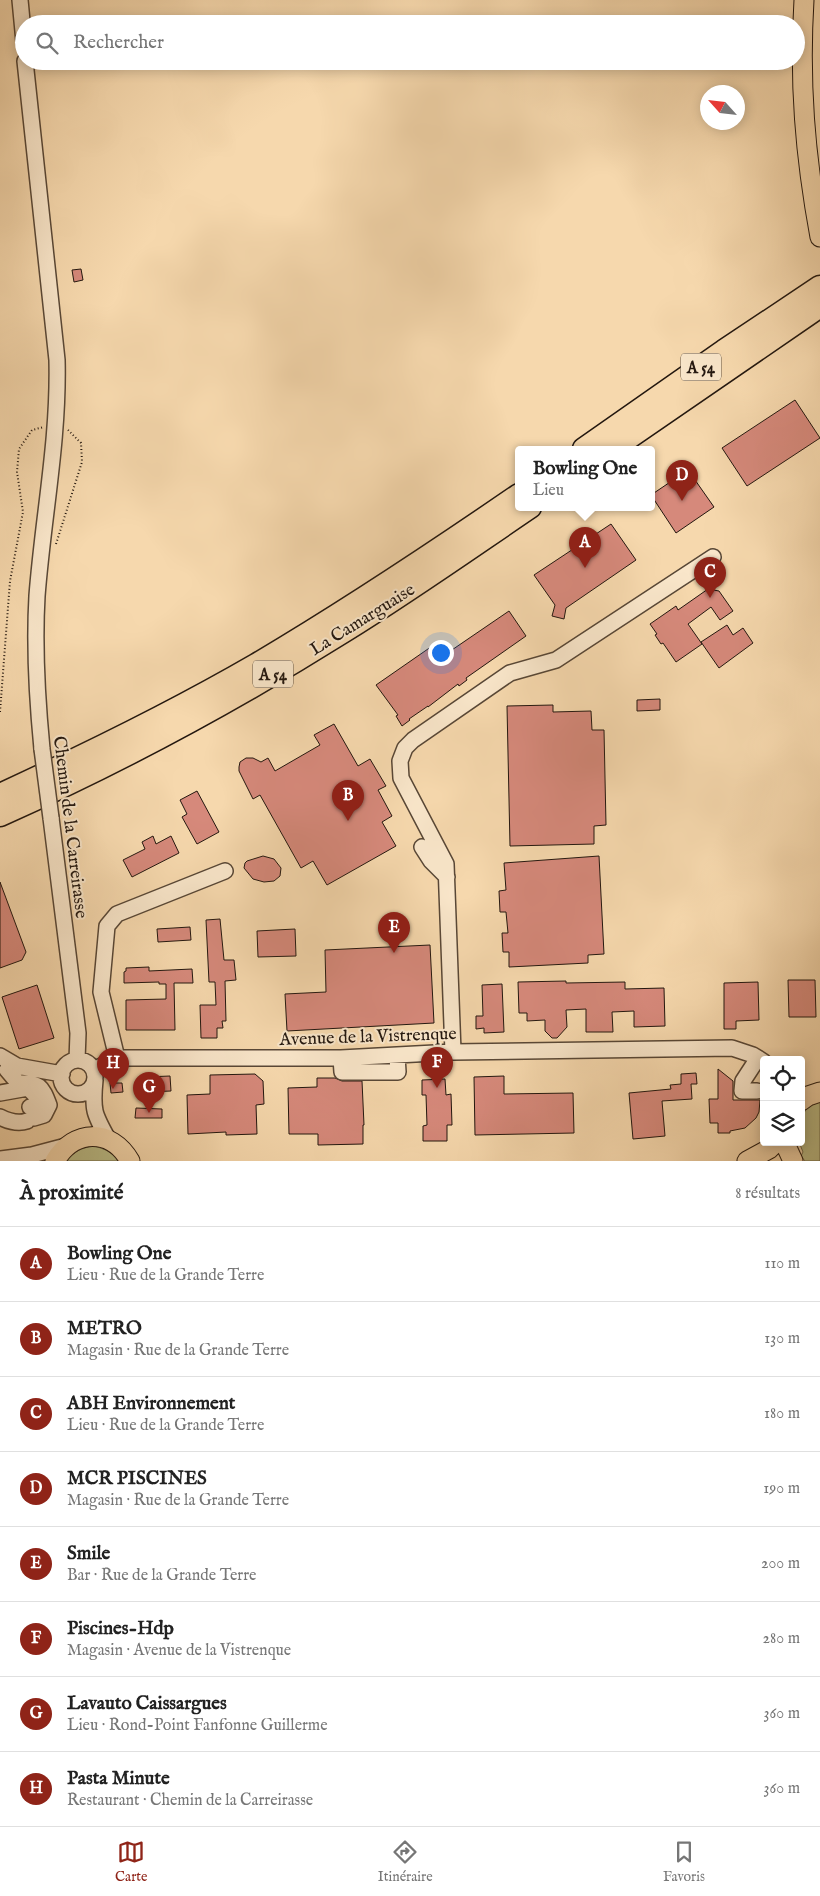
<!DOCTYPE html>
<html lang="fr">
<head>
<meta charset="utf-8">
<style>
	body { margin:0; font-family:"IM FELL English",serif; background:#f6f6f6; color:#222 }
	.controls { position:absolute; right:15px; bottom:15px; display:grid; overflow:hidden; border-radius:5px; box-shadow:0 2px 12px #0003 }
	.controls button { width:45px; height:45px; display:grid; place-items:center; padding:0; border:0; border-bottom:1px solid #e0e0e0; background:#fff; color:#222; font:25px sans-serif }
	.compass { position:absolute; left:700px; top:85px; width:45px; height:45px; border-radius:50%; background:#fff; box-shadow:0 2px 12px #0003; rotate:297deg }
	.you { position:absolute; left:440px; top:652px; width:18px; height:18px; margin:-12px; border:4px solid #fff; border-radius:50%; background:#1a73e8; box-shadow:0 0 0 8px #1a73e833 }
	.badge { display:grid; place-items:center; width:32px; height:32px; border-radius:50%; background:#8f2418; color:#fff; font-size:16px; font-weight:700 }
	.pin { position:absolute; translate:-50% -41px; filter:drop-shadow(0 1px 2px #0008) }
	.pin::after { content:''; position:absolute; top:26px; width:18px; height:15px; background:inherit; clip-path:polygon(0 0,100% 0,50% 100%) }
	.popup { position:absolute; left:515px; top:446px; width:140px; height:65px; box-sizing:border-box; display:grid; place-content:center; border-radius:5px; background:#fff; filter:drop-shadow(0 1px 4px #0005); font-size:16px; white-space:nowrap; color:#767676 }
	.popup b { font-size:19px; color:#222 }
	.popup::after { content:''; position:absolute; left:50%; top:100%; margin-left:-10px; border:10px solid transparent; border-top-color:#fff }
	.list { margin:0; padding:0; list-style:none }
	h2 { display:flex; justify-content:space-between; align-items:center; height:65px; margin:0; padding:0 20px; font-size:21px }
	h2 small { font-size:16px; font-weight:400; color:#767676 }
	.list li { display:grid; grid-template-columns:32px 1fr auto; gap:15px; align-items:center; box-sizing:border-box; height:75px; padding:0 20px; border-top:1px solid #e0e0e0 }
	.list b { display:block; font-size:19px; white-space:nowrap }
	.list p { margin:0; font-size:16px; white-space:nowrap; color:#767676 }
	.list em { font-size:16px; font-style:normal; color:#767676 }
	.icon { flex:none; width:28px; height:28px; fill:none; stroke:currentColor; stroke-width:2; stroke-linecap:round; stroke-linejoin:round }
	.map { position:relative; flex:none; width:820px; height:1161px; overflow:hidden }
	.search { position:absolute; background:#fff; box-shadow:0 2px 12px #0003; left:15px; right:15px; top:15px; height:55px; display:flex; align-items:center; gap:12px; box-sizing:border-box; padding:0 18px; border-radius:28px; color:#767676; font-size:19px }
	.sheet { height:665px; background:#fff }
	nav { display:flex; justify-content:space-around; align-items:center; box-sizing:border-box; height:70px; border-top:1px solid #e0e0e0; background:#fff; font-size:14px; color:#767676 }
	nav a { display:grid; justify-items:center; gap:2px }
	nav .on { color:#8f2418 }
	.map>svg:first-child { display:block }
	.green { fill:#bbbf8a; stroke:#6f6b4c }
	.building { fill:#d6897b; stroke:#23170f }
	.lines { fill:none; stroke-linecap:round; stroke-linejoin:round }
	.minor-casing { stroke:#584736; stroke-width:18 }
	.major-casing { stroke:#23170f; stroke-width:21 }
	.highway-casing { stroke:#23170f; stroke-width:25 }
	.path { stroke:#23170f; stroke-width:2; stroke-dasharray:1 2.5; stroke-linecap:butt }
	.minor { stroke:#f9e6ca; stroke-width:15 }
	.major { stroke:#f6d8ad; stroke-width:19 }
	.highway { stroke:#f6d8ad; stroke-width:22 }
	.minor-bridge-casing { stroke:#584736; stroke-width:18; stroke-linecap:butt }
	.minor-bridge { stroke:#f9e6ca; stroke-width:15 }
	.labels { text-anchor:middle; stroke-width:4; stroke-linejoin:round; paint-order:stroke }
	.shield { fill:#f9e6ca; stroke:#635547; stroke-width:1 }
	.shield-label { font-size:16px; font-weight:bold; fill:#23170f }
	.street-label { font-size:18px; fill:#23170f; stroke:#f9e6ca }
</style>
</head>
<body>
<div class="map">
<svg width="820" height="1161" viewBox="0 0 820 1161">
	<rect width="100%" height="100%" fill="#f6d8ad"/>
	<filter id="stains"><feTurbulence type="fractalNoise" baseFrequency=".004" numOctaves="4"/><feColorMatrix values="0 0 0 0 .2 0 0 0 0 .09 0 0 0 0 .02 0 0 0 .5 -.17"/></filter>
	<radialGradient id="worn" r=".72"><stop offset=".6" stop-color="#630" stop-opacity="0"/><stop offset="1" stop-color="#630" stop-opacity=".3"/></radialGradient>
	<path class="green" d="M820,1102V1161H805L801,1156L803,1152L799,1142H801C801,1123 798,1108 820,1102Z
		M94,1146C105,1149 112,1152 118,1161H66C75,1151 81,1148 94,1146Z"/>
	<path class="building" d="M81,269L83,280L74,282L72,270Z
		M795,400L820,438L747,486L722,448Z
		M688,470L714,507L676,533L651,495Z
		M611,524L636,560L566,608L564,619L552,616L555,605L534,575Z
		M708,589L719,591L733,611L720,620L711,607L688,624L702,644L676,662L663,643L661,644L655,635L657,634L650,624L676,606L678,610Z
		M509,611L526,636L466,678L467,680L459,686L458,684L428,707V706L409,719L410,720L402,726L396,716L398,715L376,685L438,642L446,654Z
		M727,625L733,635L743,628L753,643L719,668L701,642Z
		M660,699V710L637,711V700Z
		M553,705V712L591,711L592,730H604L606,825L594,826V844L510,846L507,706Z
		M334,724L358,766L370,759L386,786L378,790L392,816L382,822L396,846L327,885L313,861L301,868L260,795L253,799L239,771V767L240,762L246,758H253L261,762L268,758L275,771L320,745L314,735Z
		M197,791L219,832L197,844L182,817L187,814L180,800Z
		M153,836L156,844L171,836L179,853L132,877L123,860L145,849L142,842Z
		M263,856L274,859L281,868L280,876L274,881L264,882L253,879L244,868L245,863L247,861Z
		M599,856L604,954L588,955V963L509,967V952H503L502,933H508L506,912H500L499,891L506,890L504,863Z
		M0,882L26,952L22,960L0,968Z
		M220,919L224,960H234L236,980L225,981L226,1021H222L223,1028H217V1038H201L200,1005H216L215,982H209L206,920Z
		M190,927L191,940L158,942L157,929Z
		M295,929L296,956L258,957L257,931Z
		M430,945L434,1023L287,1031L285,994L326,992L325,950Z
		M149,967V971L192,969L193,983H174L175,1030H126V1000L166,999V984H159V982L124,983V972L126,971V968Z
		M788,980H815L816,1017H789Z
		M566,981V983L625,982V989L664,988L665,1026L634,1027V1011L612,1012L613,1032H586V1009L566,1010L567,1027L557,1038H552L545,1031V1020L527,1021V1013H519L518,982Z
		M758,982L759,1020L736,1021V1029H724V983Z
		M502,984L504,1032L484,1033V1028L476,1029V1016H483L482,985Z
		M37,985L54,1038L19,1049L2,997Z
		M718,1069L733,1081V1100H760L759,1112L756,1118L745,1128L730,1131V1133H718V1123H710L709,1099H718Z
		M696,1073L697,1084H691L692,1099L662,1101L665,1136L633,1139L629,1093L671,1089L670,1085L681,1084V1074Z
		M255,1074L263,1081L264,1104L256,1105L257,1134L226,1135V1132L188,1134L187,1095L210,1094V1075Z
		M170,1076L171,1091L146,1092V1077Z
		M504,1076V1094L573,1093L574,1133L475,1135L474,1077Z
		M317,1078H335L342,1081H362L364,1125H363V1144L318,1145V1134H289L288,1088L317,1087Z
		M445,1079L446,1095L451,1094L452,1125H447V1141H423V1126L427,1125L426,1095H422V1080Z
		M110,1083H122L123,1092L111,1093Z
		M136,1108L162,1109V1118H135Z"/>
	<g class="lines">
		<g class="minor-casing">
			<path id="minor" d="M20,0L24,42
				M25,61L57,360C59,440 43,517 37,596C34,648 37,698 42,749
				M51,818L78,1033L77,1060
				M422,847L431,861L447,877
				M453,1052L446,864L401,778L400,761L405,748L413,740L510,673L556,660L713,557
				M0,1056L17,1066L62,1074
				M117,1058L101,992L107,926L117,914L225,871
				M341,1058L342,1072H398L397,1056
				M61 1077a17 17 0 1 1 34 0a17 17 0 1 1-34 0Z
				M7,1070L18,1083C39,1082 42,1086 49,1105L44,1115L34,1118
				M94,1070L117,1058H341L453,1052L732,1048L753,1055L764,1062
				M95,1080C92,1110 94,1114 108,1139
				M757,1091H742L743,1081L758,1058
				M0,1093L28,1088L36,1096L37,1106L30,1107
				M0,1117C8,1121 18,1124 27,1121
				M0,1159L32,1155L66,1146"/>
		</g>
		<g class="major-casing">
			<path id="major" d="M804,0C799,82 805,156 820,237
				M801,1101L808,1096L820,1092
				M786,1142L787,1148L793,1161
				M55,1161C74,1129 111,1128 130,1161
				M747,1161L769,1149L776,1142"/>
		</g>
		<g class="highway-casing">
			<path id="highway" d="M584,449L724,351L820,287
				M612,449L820,306
				M0,795C87,755 173,713 256,665C346,612 433,554 519,495
				M0,815C119,762 234,700 344,631C407,592 468,549 530,507"/>
		</g>
		<path class="path" d="M56,544L82,462L81,443L68,430
			M0,712L10,581L23,512L17,472L19,449L32,430L44,427"/>
		<use href="#minor" class="minor"/>
		<use href="#major" class="major"/>
		<use href="#highway" class="highway"/>
		<g class="minor-bridge-casing">
			<path id="minor-bridge" d="M42,749L51,818"/>
		</g>
		<use href="#minor-bridge" class="minor-bridge"/>
	</g>
	<g class="labels">
		<g class="shield">
			<rect x="681" y="353.5" width="40" height="27" rx="4"/>
			<rect x="253" y="660.5" width="40" height="27" rx="4"/>
		</g>
		<g class="shield-label">
			<text x="701" y="373">A 54</text>
			<text x="273" y="680">A 54</text>
		</g>
		<g class="street-label">
			<text transform="translate(362 619) rotate(-32)" y="6">La Camarguaise</text>
			<text transform="translate(71 827) rotate(83)" y="6">Chemin de la Carreirasse</text>
			<text transform="translate(368 1036) rotate(-2)" y="6">Avenue de la Vistrenque</text>
		</g>
	</g>
	<rect width="100%" height="100%" filter="url(#stains)"/>
	<rect width="100%" height="100%" fill="url(#worn)"/>
</svg>
<div class="controls">
<button><svg class="icon" aria-label="locate" viewBox="0 0 24 24"><circle cx="12" cy="12" r="6"/><path d="M12 2v4M12 18v4M2 12h4M18 12h4"/></svg></button>
<button><svg class="icon" aria-label="layers" viewBox="0 0 24 24"><path d="M12 4l9 5-9 5-9-5zM3 14l9 5 9-5"/></svg></button>
</div>
<svg class="compass" viewBox="-18 -18 36 36"><path d="M0-13l5 13h-10z" fill="#e53935"/><path d="M0 13l5-13h-10z" fill="#767676"/></svg>
<div class="you"></div>
<div class="pin badge" style="left:585px;top:568px">A</div>
<div class="popup"><b>Bowling One</b>Lieu</div>
<div class="pin badge" style="left:348px;top:821px">B</div>
<div class="pin badge" style="left:710px;top:598px">C</div>
<div class="pin badge" style="left:682px;top:501px">D</div>
<div class="pin badge" style="left:394px;top:953px">E</div>
<div class="pin badge" style="left:437px;top:1088px">F</div>
<div class="pin badge" style="left:149px;top:1113px">G</div>
<div class="pin badge" style="left:113px;top:1089px">H</div>
<div class="search"><svg class="icon" aria-label="search" viewBox="0 0 24 24"><circle cx="10" cy="10" r="6"/><path d="M15 15l6 6"/></svg>Rechercher</div>
</div>
<section class="sheet">
<h2>À proximité<small>8 résultats</small></h2>
<ul class="list">
<li><span class="badge">A</span><div><b>Bowling One</b><p>Lieu · Rue de la Grande Terre</p></div><em>110 m</em></li>
<li><span class="badge">B</span><div><b>METRO</b><p>Magasin · Rue de la Grande Terre</p></div><em>130 m</em></li>
<li><span class="badge">C</span><div><b>ABH Environnement</b><p>Lieu · Rue de la Grande Terre</p></div><em>180 m</em></li>
<li><span class="badge">D</span><div><b>MCR PISCINES</b><p>Magasin · Rue de la Grande Terre</p></div><em>190 m</em></li>
<li><span class="badge">E</span><div><b>Smile</b><p>Bar · Rue de la Grande Terre</p></div><em>200 m</em></li>
<li><span class="badge">F</span><div><b>Piscines-Hdp</b><p>Magasin · Avenue de la Vistrenque</p></div><em>280 m</em></li>
<li><span class="badge">G</span><div><b>Lavauto Caissargues</b><p>Lieu · Rond-Point Fanfonne Guillerme</p></div><em>360 m</em></li>
<li><span class="badge">H</span><div><b>Pasta Minute</b><p>Restaurant · Chemin de la Carreirasse</p></div><em>360 m</em></li>
</ul>
</section>
<nav>
<a class="on"><svg class="icon" aria-label="map" viewBox="0 0 24 24"><path d="M3 6l6-2 6 2 6-2v14l-6 2-6-2-6 2zM9 4v14M15 6v14"/></svg>Carte</a>
<a><svg class="icon" aria-label="directions" viewBox="0 0 24 24"><path d="M12 3l9 9-9 9-9-9zM9 14v-3h6M13 9l2 2-2 2"/></svg>Itinéraire</a>
<a><svg class="icon" aria-label="saved" viewBox="0 0 24 24"><path d="M7 4h10v16l-5-4-5 4z"/></svg>Favoris</a>
</nav>
</body>
</html>
